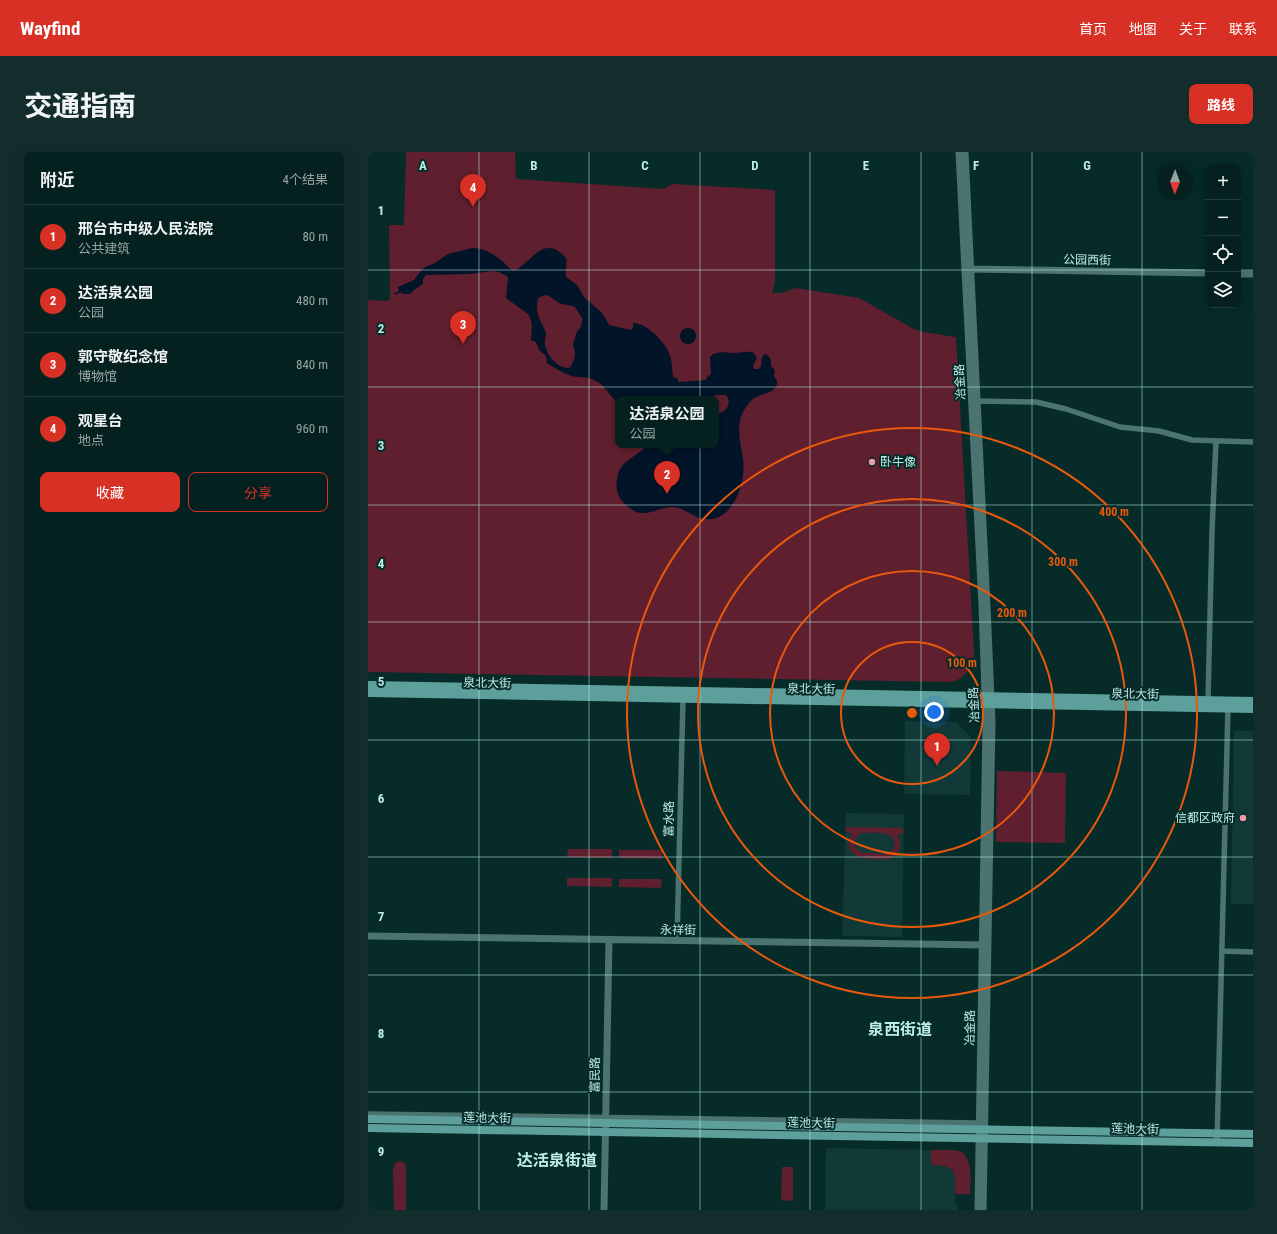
<!DOCTYPE html>
<html lang="zh">
<head>
<meta charset="utf-8">
<style>
	body { margin:0; font-family:"Roboto Condensed","Noto Sans SC",sans-serif; background:#122d2c; color:#f1f3f6 }
	.controls { position:absolute; right:12px; top:12px; display:grid; overflow:hidden; border-radius:8px; box-shadow:0 4px 16px #0002 }
	.controls button { width:36px; height:36px; display:grid; place-items:center; padding:0; border:0; border-bottom:1px solid #253e3d; background:#04201f; color:#f1f3f6; font:20px sans-serif }
	.compass { position:absolute; left:789px; top:12px; width:36px; height:36px; border-radius:50%; background:#04201f; box-shadow:0 4px 16px #0002; rotate:181deg }
	.you { position:absolute; left:566px; top:560px; width:14px; height:14px; margin:-10px; border:3px solid #fff; border-radius:50%; background:#1a73e8; box-shadow:0 0 0 6px #1a73e833 }
	.badge { display:grid; place-items:center; width:26px; height:26px; border-radius:50%; background:#d93025; color:#fff; font-size:13px; font-weight:700 }
	.pin { position:absolute; translate:-50% -33px; filter:drop-shadow(0 1px 2px #0008) }
	.pin::after { content:''; position:absolute; top:21px; width:14px; height:12px; background:inherit; clip-path:polygon(0 0,100% 0,50% 100%) }
	.popup { position:absolute; left:247px; top:244px; width:104px; height:52px; box-sizing:border-box; display:grid; place-content:center; border-radius:8px; background:#04201f; filter:drop-shadow(0 1px 3px #0005); font-size:13px; white-space:nowrap; color:#97a3a4 }
	.popup b { font-size:15px; color:#f1f3f6 }
	.popup::after { content:''; position:absolute; left:50%; top:100%; margin-left:-8px; border:8px solid transparent; border-top-color:#04201f }
	.list { margin:0; padding:0; list-style:none }
	h2 { display:flex; justify-content:space-between; align-items:center; height:52px; margin:0; padding:0 16px; font-size:17px }
	h2 small { font-size:13px; font-weight:400; color:#97a3a4 }
	.list li { display:grid; grid-template-columns:26px 1fr auto; gap:12px; align-items:center; box-sizing:border-box; height:64px; padding:0 16px; border-top:1px solid #253e3d }
	.list b { display:block; font-size:15px; white-space:nowrap }
	.list p { margin:0; font-size:13px; white-space:nowrap; color:#97a3a4 }
	.list em { font-size:13px; font-style:normal; color:#97a3a4 }
	.actions { display:flex; gap:8px; padding:12px 16px }
	.actions a { flex:1; padding:9px 0; border:1px solid #d93025; border-radius:8px; text-align:center; font-size:14px; color:#d93025 }
	.actions .main { background:#d93025; color:#fff }
	.icon { flex:none; width:22px; height:22px; fill:none; stroke:currentColor; stroke-width:2; stroke-linecap:round; stroke-linejoin:round }
	.map { position:relative; flex:none; width:885px; height:1058px; overflow:hidden; border-radius:8px }
	header { display:flex; align-items:center; gap:24px; box-sizing:border-box; height:56px; padding:0 20px; background:#d93025; color:#fff }
	header strong { font-size:19px }
	nav { display:flex; gap:22px; margin-inline-start:auto; font-size:14px }
	.intro { display:flex; align-items:center; justify-content:space-between; box-sizing:border-box; height:96px; padding:0 24px }
	h1 { margin:0; font-size:28px }
	.button { padding:10px 18px; border-radius:8px; background:#d93025; color:#fff; font-size:14px; font-weight:700 }
	main { display:flex; gap:24px; padding:0 24px }
	aside { flex:1; background:#04201f; border-radius:8px; box-shadow:0 4px 16px #0002 }
	.map>svg:first-child { display:block }
	.built { fill:#103937 }
	.green { fill:#5f1f2e; fill-rule:evenodd }
	.water { fill:#011428; fill-rule:evenodd }
	.lines { fill:none; stroke-linecap:round; stroke-linejoin:round }
	.stream { stroke:#011428; stroke-width:1.5 }
	.minor { stroke:#4b7370; stroke-width:5.5 }
	.tertiary { stroke:#4b7370; stroke-width:7 }
	.secondary { stroke:#5d9f9a; stroke-width:8 }
	.grid { fill:none; stroke:#bcede8; stroke-width:1; stroke-opacity:0.55 }
	.ring { fill:none; stroke:#e8590c; stroke-width:2 }
	.poi-dot { fill:#f39aa8; stroke:#062b29; stroke-width:1.5 }
	.labels { text-anchor:middle; stroke-width:4; stroke-linejoin:round; paint-order:stroke }
	.street-label { font-size:12px; fill:#bcede8; stroke:#062b29 }
	.poi-label { font-size:12px; fill:#bcede8; stroke:#062b29; text-anchor:start }
	.district-label { font-size:16px; font-weight:bold; fill:#bcede8; stroke:#062b29 }
	.grid-label { font-size:13px; text-anchor:middle; font-weight:bold; fill:#bcede8; stroke:#062b29; stroke-width:4; stroke-linejoin:round; paint-order:stroke }
	.centre { fill:#e8590c; stroke:#062b29; stroke-width:2 }
	.ring-label { font-size:12px; text-anchor:middle; font-weight:bold; fill:#e8590c; stroke:#062b29; stroke-width:4; stroke-linejoin:round; paint-order:stroke }
</style>
</head>
<body>
<header>
<strong>Wayfind</strong>
<nav><a>首页</a><a>地图</a><a>关于</a><a>联系</a></nav>
</header>
<div class="intro"><h1>交通指南</h1><a class="button">路线</a></div>
<main>
<aside>
<h2>附近<small>4个结果</small></h2>
<ul class="list">
<li><span class="badge">1</span><div><b>邢台市中级人民法院</b><p>公共建筑</p></div><em>80 m</em></li>
<li><span class="badge">2</span><div><b>达活泉公园</b><p>公园</p></div><em>480 m</em></li>
<li><span class="badge">3</span><div><b>郭守敬纪念馆</b><p>博物馆</p></div><em>840 m</em></li>
<li><span class="badge">4</span><div><b>观星台</b><p>地点</p></div><em>960 m</em></li>
</ul>
<div class="actions"><a class="main">收藏</a><a>分享</a></div>
</aside>
<div class="map">
<svg width="885" height="1058" viewBox="0 0 885 1058">
	<rect width="100%" height="100%" fill="#062b29"/>
	<path class="built" d="M537,569L588,570L603,585L602,643L536,642Z
		M866,579H885V752H863Z
		M478,661L536,662L534,785L474,784Z
		M458,996L563,998V1013L576,1014L582,1016L587,1022L588,1025L587,1053H590V1058H457Z"/>
	<path class="green" d="M38,0H147L148,27L296,37L304,32L407,38V129L404,141H414L428,136L491,146L544,176L555,180L588,185L606,499C605,514 597,528 582,530L0,520V148L19,149L22,147L21,73H36ZM250,247H348V293H250Z
		M629,619L698,621L697,691L628,690Z
		M478,675L535,676V682H529C535,691 532,704 521,707C516,708 510,707 505,707C488,706 474,700 484,681L478,680ZM495,681C504,681 532,678 526,695C525,698 523,700 520,701C516,703 511,702 507,701C497,701 487,702 486,689L490,683Z
		M200,697H244V706L199,705Z
		M251,698H294V707L251,706Z
		M199,726H244V735L199,734Z
		M251,727H294L293,736L251,735Z
		M563,998C572,998 583,997 591,999C606,1004 602,1030 602,1042H587C588,1018 589,1014 563,1013Z
		M30,1009L35,1010L38,1014V1058H26L25,1017L27,1012Z
		M414,1015H425V1049L413,1048Z"/>
	<path class="water" d="M104,96C115,96 125,101 134,109C138,112 141,117 146,119C164,110 176,81 198,106C200,113 196,118 198,125L209,133L216,145L235,162L241,173L263,178L265,176V171C278,170 298,191 302,203C304,210 304,218 305,225L309,226L311,230L338,228L339,225L343,222L342,205C349,198 356,201 365,201C372,201 378,199 385,200L389,206L385,214L386,217H391L393,214C394,209 392,205 397,202C403,204 403,209 403,214L407,218C407,220 406,222 406,224C407,227 410,227 409,232C406,242 394,241 387,246C381,249 377,257 374,262C368,278 373,292 375,307C377,323 373,340 364,353C356,366 341,371 327,364C320,360 314,356 305,355C294,355 283,362 273,361C269,361 265,358 262,356C248,347 246,334 251,319C255,310 263,307 270,301C274,299 276,296 279,293H348V262C357,262 365,252 358,243H348L342,247H250V251C242,245 237,233 228,229C218,223 210,227 201,223C193,220 186,215 179,211L178,204L171,198L168,190L163,188C163,180 166,170 160,162L138,146L140,126L139,124L131,120L125,119L101,122L58,123L55,127V132L46,138L42,142H36L31,140L30,135L46,128L53,119L57,115L67,111L80,102ZM177,143C184,144 187,150 194,152C198,153 202,153 207,155L214,166C214,177 212,174 208,182C207,185 207,188 205,192C205,195 207,198 207,201C207,206 204,214 201,216C189,216 179,204 177,193C176,189 178,185 178,181C173,168 166,162 170,146Z
		M312 184a8 8 0 1 1 16 0a8 8 0 1 1-16 0Z"/>
	<g class="lines">
		<path class="stream" d="M27,142L31,140"/>
		<path class="minor" d="M609,249L668,250L698,257L752,275L791,279L824,288L885,290
			M840,548L844,379L848,289
			M309,789L315,546
			M854,799L885,800
			M0,962L611,971
			M849,990L860,555"/>
		<path class="tertiary" d="M591,0L614,454L618,570L610,1058
			M597,0L619,454L624,570L615,1058
			M598,117L840,121
			M870,122H885
			M0,784L618,793
			M236,1058L241,788"/>
		<path class="secondary" d="M0,533L885,549
			M0,541L885,557
			M0,967L885,982
			M0,976L885,991"/>
	</g>
	<path class="grid" d="M111,0V1058M221,0V1058M332,0V1058M442,0V1058M553,0V1058M664,0V1058M774,0V1058M0,118H840M870,118H885M0,235H885M0,353H885M0,470H885M0,588H885M0,705H885M0,823H885M0,940H885"/>
	<g class="ring">
		<circle cx="544" cy="561" r="71"/>
		<circle cx="544" cy="561" r="142"/>
		<circle cx="544" cy="561" r="214"/>
		<circle cx="544" cy="561" r="285"/>
	</g>
	<g class="poi-dot">
		<circle cx="504" cy="310" r="4"/>
		<circle cx="875" cy="666" r="4"/>
	</g>
	<g class="labels">
		<g class="street-label">
			<text transform="translate(719 108) rotate(1)" y="4">公园西街</text>
			<text transform="translate(592 230) rotate(-93)" y="4">冶金路</text>
			<text transform="translate(119 531) rotate(1)" y="4">泉北大街</text>
			<text transform="translate(443 537) rotate(1)" y="4">泉北大街</text>
			<text transform="translate(767 542) rotate(1)" y="4">泉北大街</text>
			<text transform="translate(606 553) rotate(-92)" y="4">冶金路</text>
			<text transform="translate(301 667) rotate(-89)" y="4">富水路</text>
			<text transform="translate(310 778) rotate(1)" y="4">永祥街</text>
			<text transform="translate(602 876) rotate(-89)" y="4">冶金路</text>
			<text transform="translate(227 923) rotate(-89)" y="4">富民路</text>
			<text transform="translate(119 966) rotate(1)" y="4">莲池大街</text>
			<text transform="translate(443 971) rotate(1)" y="4">莲池大街</text>
			<text transform="translate(767 977) rotate(1)" y="4">莲池大街</text>
		</g>
		<g class="poi-label">
			<text x="512" y="314">卧牛像</text>
			<text x="867" y="670" text-anchor="end">信都区政府</text>
		</g>
		<g class="district-label">
			<text x="532" y="883">泉西街道</text>
			<text x="189" y="1014">达活泉街道</text>
		</g>
	</g>
	<g class="grid-label">
		<text x="55" y="18">A</text>
		<text x="166" y="18">B</text>
		<text x="277" y="18">C</text>
		<text x="387" y="18">D</text>
		<text x="498" y="18">E</text>
		<text x="608" y="18">F</text>
		<text x="719" y="18">G</text>
		<text x="13" y="63">1</text>
		<text x="13" y="181">2</text>
		<text x="13" y="298">3</text>
		<text x="13" y="416">4</text>
		<text x="13" y="534">5</text>
		<text x="13" y="651">6</text>
		<text x="13" y="769">7</text>
		<text x="13" y="886">8</text>
		<text x="13" y="1004">9</text>
	</g>
	<circle cx="544" cy="561" r="6" class="centre"/>
	<g class="ring-label">
		<text x="746" y="364">400 m</text>
		<text x="695" y="414">300 m</text>
		<text x="644" y="465">200 m</text>
		<text x="594" y="515">100 m</text>
	</g>
</svg>
<div class="controls">
<button>+</button>
<button>−</button>
<button><svg class="icon" aria-label="locate" viewBox="0 0 24 24"><circle cx="12" cy="12" r="6"/><path d="M12 2v4M12 18v4M2 12h4M18 12h4"/></svg></button>
<button><svg class="icon" aria-label="layers" viewBox="0 0 24 24"><path d="M12 4l9 5-9 5-9-5zM3 14l9 5 9-5"/></svg></button>
</div>
<svg class="compass" viewBox="-18 -18 36 36"><path d="M0-13l5 13h-10z" fill="#e53935"/><path d="M0 13l5-13h-10z" fill="#97a3a4"/></svg>
<div class="you"></div>
<div class="pin badge" style="left:569px;top:614px">1</div>
<div class="pin badge" style="left:299px;top:342px">2</div>
<div class="popup"><b>达活泉公园</b>公园</div>
<div class="pin badge" style="left:95px;top:192px">3</div>
<div class="pin badge" style="left:105px;top:55px">4</div>
</div>
</main>
</body>
</html>
